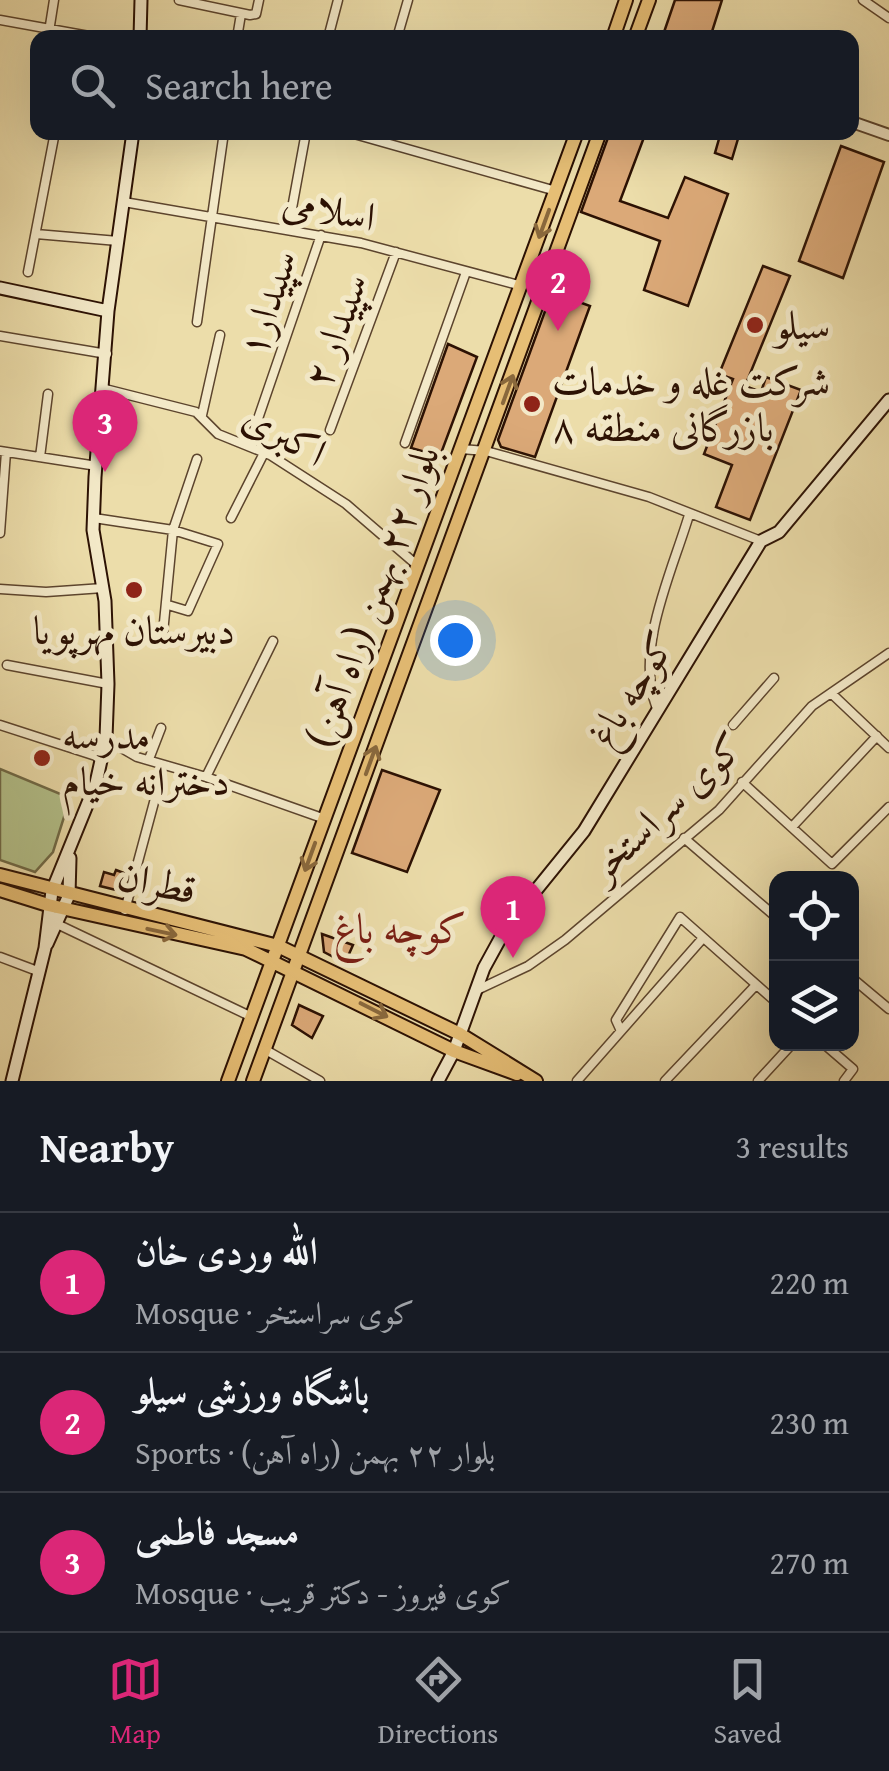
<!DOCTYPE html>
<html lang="en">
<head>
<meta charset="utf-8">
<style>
	body { margin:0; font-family:"Gentium Book Plus",Amiri,serif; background:#242831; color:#f1f3f6 }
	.controls { position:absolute; right:30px; bottom:30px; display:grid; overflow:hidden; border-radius:20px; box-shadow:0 10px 40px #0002 }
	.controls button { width:90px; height:90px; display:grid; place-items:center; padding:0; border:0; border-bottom:2px solid #363941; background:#171b24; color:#f1f3f6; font:50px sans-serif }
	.you { position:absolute; left:455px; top:640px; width:35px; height:35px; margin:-25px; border:8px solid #fff; border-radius:50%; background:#1a73e8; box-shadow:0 0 0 15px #1a73e833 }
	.badge { display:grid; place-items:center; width:65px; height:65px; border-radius:50%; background:#db2777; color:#fff; font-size:32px; font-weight:700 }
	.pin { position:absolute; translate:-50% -82px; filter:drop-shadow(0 2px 5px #0008) }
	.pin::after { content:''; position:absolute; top:52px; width:35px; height:30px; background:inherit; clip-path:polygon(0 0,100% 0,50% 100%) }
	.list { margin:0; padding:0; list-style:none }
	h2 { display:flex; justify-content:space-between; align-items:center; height:130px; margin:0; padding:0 40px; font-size:42px }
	h2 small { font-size:32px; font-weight:400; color:#9ea1a6 }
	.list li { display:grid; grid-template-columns:65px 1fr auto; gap:30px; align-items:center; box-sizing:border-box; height:140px; padding:0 40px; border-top:2px solid #363941 }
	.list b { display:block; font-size:38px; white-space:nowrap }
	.list p { margin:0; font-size:32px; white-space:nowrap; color:#9ea1a6 }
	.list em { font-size:32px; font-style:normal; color:#9ea1a6 }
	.icon { flex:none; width:55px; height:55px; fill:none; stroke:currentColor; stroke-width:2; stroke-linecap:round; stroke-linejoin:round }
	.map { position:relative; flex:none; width:889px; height:1081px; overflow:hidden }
	.search { position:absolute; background:#171b24; box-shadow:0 10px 40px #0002; left:30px; right:30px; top:30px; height:110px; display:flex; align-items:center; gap:25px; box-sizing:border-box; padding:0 35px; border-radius:20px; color:#9ea1a6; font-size:38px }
	.sheet { height:550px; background:#171b24 }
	nav { display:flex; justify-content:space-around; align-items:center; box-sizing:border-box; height:140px; border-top:2px solid #363941; background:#171b24; font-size:28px; color:#9ea1a6 }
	nav a { display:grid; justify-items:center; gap:5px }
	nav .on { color:#db2777 }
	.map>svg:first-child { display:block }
	.green { fill:#b4c28b; stroke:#706a47; stroke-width:2.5 }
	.building { fill:#dba978; stroke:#2c1103; stroke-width:2.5 }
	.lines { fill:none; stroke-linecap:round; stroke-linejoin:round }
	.minor-casing { stroke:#5c442d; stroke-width:11 }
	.tertiary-casing { stroke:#5c442d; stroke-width:14 }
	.secondary-casing { stroke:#2c1103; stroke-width:15 }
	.primary-casing { stroke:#2c1103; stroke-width:16 }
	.minor { stroke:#f3e9c8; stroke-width:8 }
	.tertiary { stroke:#f3e9c8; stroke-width:10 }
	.secondary { stroke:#f3e9c8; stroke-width:11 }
	.primary { stroke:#e6be75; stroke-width:12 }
	.oneway { stroke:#89683c }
	.poi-dot { fill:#8f2418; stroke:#f3e9c8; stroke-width:4 }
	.labels { text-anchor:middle; stroke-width:10; stroke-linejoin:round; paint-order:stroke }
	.street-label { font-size:40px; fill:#2c1103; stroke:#f3e9c8 }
	.poi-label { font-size:40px; fill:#2c1103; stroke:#f3e9c8; text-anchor:start }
	.neighbourhood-label { font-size:42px; fill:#7a1f14; stroke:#f3e9c8 }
</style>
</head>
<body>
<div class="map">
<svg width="889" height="1081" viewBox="0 0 889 1081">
	<rect width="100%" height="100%" fill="#ecddaa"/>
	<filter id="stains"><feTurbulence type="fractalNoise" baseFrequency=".002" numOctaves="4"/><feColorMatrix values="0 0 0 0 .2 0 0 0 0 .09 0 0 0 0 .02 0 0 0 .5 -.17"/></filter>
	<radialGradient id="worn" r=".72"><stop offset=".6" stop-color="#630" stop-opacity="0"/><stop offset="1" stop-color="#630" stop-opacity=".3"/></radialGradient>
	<path class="green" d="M0,769L70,798L53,852L35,872L0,860Z"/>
	<path class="building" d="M675,0H722L710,38H662Z
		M610,132H646L620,201L668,218L685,177L728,194L688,306L644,290L660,241L581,212Z
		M721,132H740L732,159L715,153Z
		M841,146L884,162L843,278L799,261Z
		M763,266L790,276L745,386L761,392L766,377L801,390L750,520L716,507L732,465L704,454L733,379L719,374Z
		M552,292L590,306L535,457L501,447L498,440Z
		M448,344L477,357L440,456L411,448Z
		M382,770L440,790L407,872L352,853Z
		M116,870L124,873L120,891L100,886L104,872L114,875Z
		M322,934L353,945L345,963L324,952Z
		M299,1005L323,1016L312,1038L292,1025Z"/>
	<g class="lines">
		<g class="minor-casing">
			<path id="minor" d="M179,0L250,15L256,14L259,0
				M863,0L889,18
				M0,20L100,38
				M48,38L54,0
				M237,38L241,14
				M328,38L338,0
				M397,38L408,0
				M347,132L556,191
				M124,202L361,243L522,286
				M288,230L306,132
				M36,234L118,241
				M28,272L55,132
				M197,322L224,132
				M0,336L107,354
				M105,389L196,412L218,434L270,455L346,504L418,566
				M202,415L220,335
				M330,430L396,252
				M405,443L466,272
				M249,445L321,235
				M461,449L486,451L649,497L761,541
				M0,451L97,466
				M40,457L48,394
				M94,518L173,530L218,544L188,611L168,605
				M231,518L264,453
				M0,533L6,452
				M0,589L46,592L103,588
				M163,633L173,530L197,459
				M7,665L108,684
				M831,693L889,748
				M656,706C635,648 672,572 689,515
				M0,725L102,758
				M733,725L774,678
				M106,739L137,757L206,777L273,641
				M149,759L161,728
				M206,777L325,819
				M742,782L832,864L889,807
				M792,827L877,736
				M684,838L776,917
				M125,910L160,780
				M57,924L252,1017
				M0,957L40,972
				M852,978L889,1009
				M475,991L528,966L565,940L719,810L812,706L889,653
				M621,1031L616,1020L680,917L776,1002
				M824,1044L853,1069L844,1081
				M264,1049L320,1081
				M577,1081L703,938
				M665,1081L756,985
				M758,1081L792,1044"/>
		</g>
		<g class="tertiary-casing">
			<path id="tertiary" d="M852,122L889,135"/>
		</g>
		<g class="secondary-casing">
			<path id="secondary" d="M140,38L141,0
				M0,288L108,311
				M47,944L69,895L70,858
				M12,1081L45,948L52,891L96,783L106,738L108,684L105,601L93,530L95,477L108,311L133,132
				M438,1081L454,1051L484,968L507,926L584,831L761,541L779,532L889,400"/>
		</g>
		<g class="primary-casing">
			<path id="primary" d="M613,38L626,0
				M635,38L649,0
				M0,875L278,946L460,1034L536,1081
				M0,890L48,905L246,949L454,1051L517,1074
				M228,1081L577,132
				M253,1081L600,132"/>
		</g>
		<use href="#minor" class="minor"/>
		<use href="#tertiary" class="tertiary"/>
		<use href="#secondary" class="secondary"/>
		<use href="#primary" class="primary"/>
	</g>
	<defs><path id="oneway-shaft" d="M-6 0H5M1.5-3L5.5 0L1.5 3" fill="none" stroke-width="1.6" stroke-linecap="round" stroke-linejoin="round" transform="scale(2.5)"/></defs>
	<g class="oneway">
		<use href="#oneway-shaft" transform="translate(544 224) rotate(110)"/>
		<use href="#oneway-shaft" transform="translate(508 389) rotate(-70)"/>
		<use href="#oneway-shaft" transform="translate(371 760) rotate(-70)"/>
		<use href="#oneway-shaft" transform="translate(310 857) rotate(110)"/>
		<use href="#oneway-shaft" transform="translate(162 932) rotate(12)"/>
		<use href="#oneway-shaft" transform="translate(374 1010) rotate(27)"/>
	</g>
	<g class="poi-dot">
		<circle cx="755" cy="325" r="10"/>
		<circle cx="532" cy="404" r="10"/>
		<circle cx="134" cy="590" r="10"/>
		<circle cx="42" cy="758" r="10"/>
	</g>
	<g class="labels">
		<g class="street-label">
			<text transform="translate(329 209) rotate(10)" y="14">اسلامی</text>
			<text transform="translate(267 303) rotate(-72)" y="14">سپیدار۱</text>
			<text transform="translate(335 330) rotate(-70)" y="14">سپیدار ۲</text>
			<text transform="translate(285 434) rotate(29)" y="14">اکبری</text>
			<text transform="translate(372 596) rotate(-70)" y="14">بلوار ۲۲ بهمن (راه آهن)</text>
			<text transform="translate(631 689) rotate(-58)" y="14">کوچه باغ</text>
			<text transform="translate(666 806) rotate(-43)" y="14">کوی سراستخر</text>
			<text transform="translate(157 882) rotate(12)" y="14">قطران</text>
		</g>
		<g class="poi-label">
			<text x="775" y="339">سیلو</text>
			<text x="552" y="395">شرکت غله و خدمات<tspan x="552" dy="46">بازرگانی منطقه ۸</tspan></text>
			<text x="134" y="644" text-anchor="middle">دبیرستان مهرپویا</text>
			<text x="62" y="749">مدرسه<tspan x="62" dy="46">دخترانه خیام</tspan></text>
		</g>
		<g class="neighbourhood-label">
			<text x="400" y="943">کوچه باغ</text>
		</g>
	</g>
	<rect width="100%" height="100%" filter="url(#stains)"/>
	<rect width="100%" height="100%" fill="url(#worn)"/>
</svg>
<div class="controls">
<button><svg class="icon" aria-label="locate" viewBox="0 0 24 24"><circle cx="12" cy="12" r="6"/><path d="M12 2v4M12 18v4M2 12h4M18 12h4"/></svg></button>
<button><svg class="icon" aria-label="layers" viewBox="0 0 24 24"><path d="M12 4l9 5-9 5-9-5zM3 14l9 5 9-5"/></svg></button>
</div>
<div class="you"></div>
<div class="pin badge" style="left:513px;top:958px">1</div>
<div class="pin badge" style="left:558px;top:331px">2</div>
<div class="pin badge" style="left:105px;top:472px">3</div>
<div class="search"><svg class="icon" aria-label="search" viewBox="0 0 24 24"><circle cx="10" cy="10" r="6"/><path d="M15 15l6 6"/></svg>Search here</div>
</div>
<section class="sheet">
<h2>Nearby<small>3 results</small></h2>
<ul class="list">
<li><span class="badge">1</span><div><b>الله وردی خان</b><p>Mosque · کوی سراستخر</p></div><em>220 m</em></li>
<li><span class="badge">2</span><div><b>باشگاه ورزشی سیلو</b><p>Sports · بلوار ۲۲ بهمن (راه آهن)</p></div><em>230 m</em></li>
<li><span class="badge">3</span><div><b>مسجد فاطمی</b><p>Mosque · کوی فیروز - دکتر قریب</p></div><em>270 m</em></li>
</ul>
</section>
<nav>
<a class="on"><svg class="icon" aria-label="map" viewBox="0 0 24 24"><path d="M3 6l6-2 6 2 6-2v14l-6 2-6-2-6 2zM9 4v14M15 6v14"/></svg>Map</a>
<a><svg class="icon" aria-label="directions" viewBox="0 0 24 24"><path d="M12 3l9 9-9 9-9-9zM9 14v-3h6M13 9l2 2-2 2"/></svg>Directions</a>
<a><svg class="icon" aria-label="saved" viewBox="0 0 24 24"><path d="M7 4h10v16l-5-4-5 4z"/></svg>Saved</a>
</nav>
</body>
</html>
